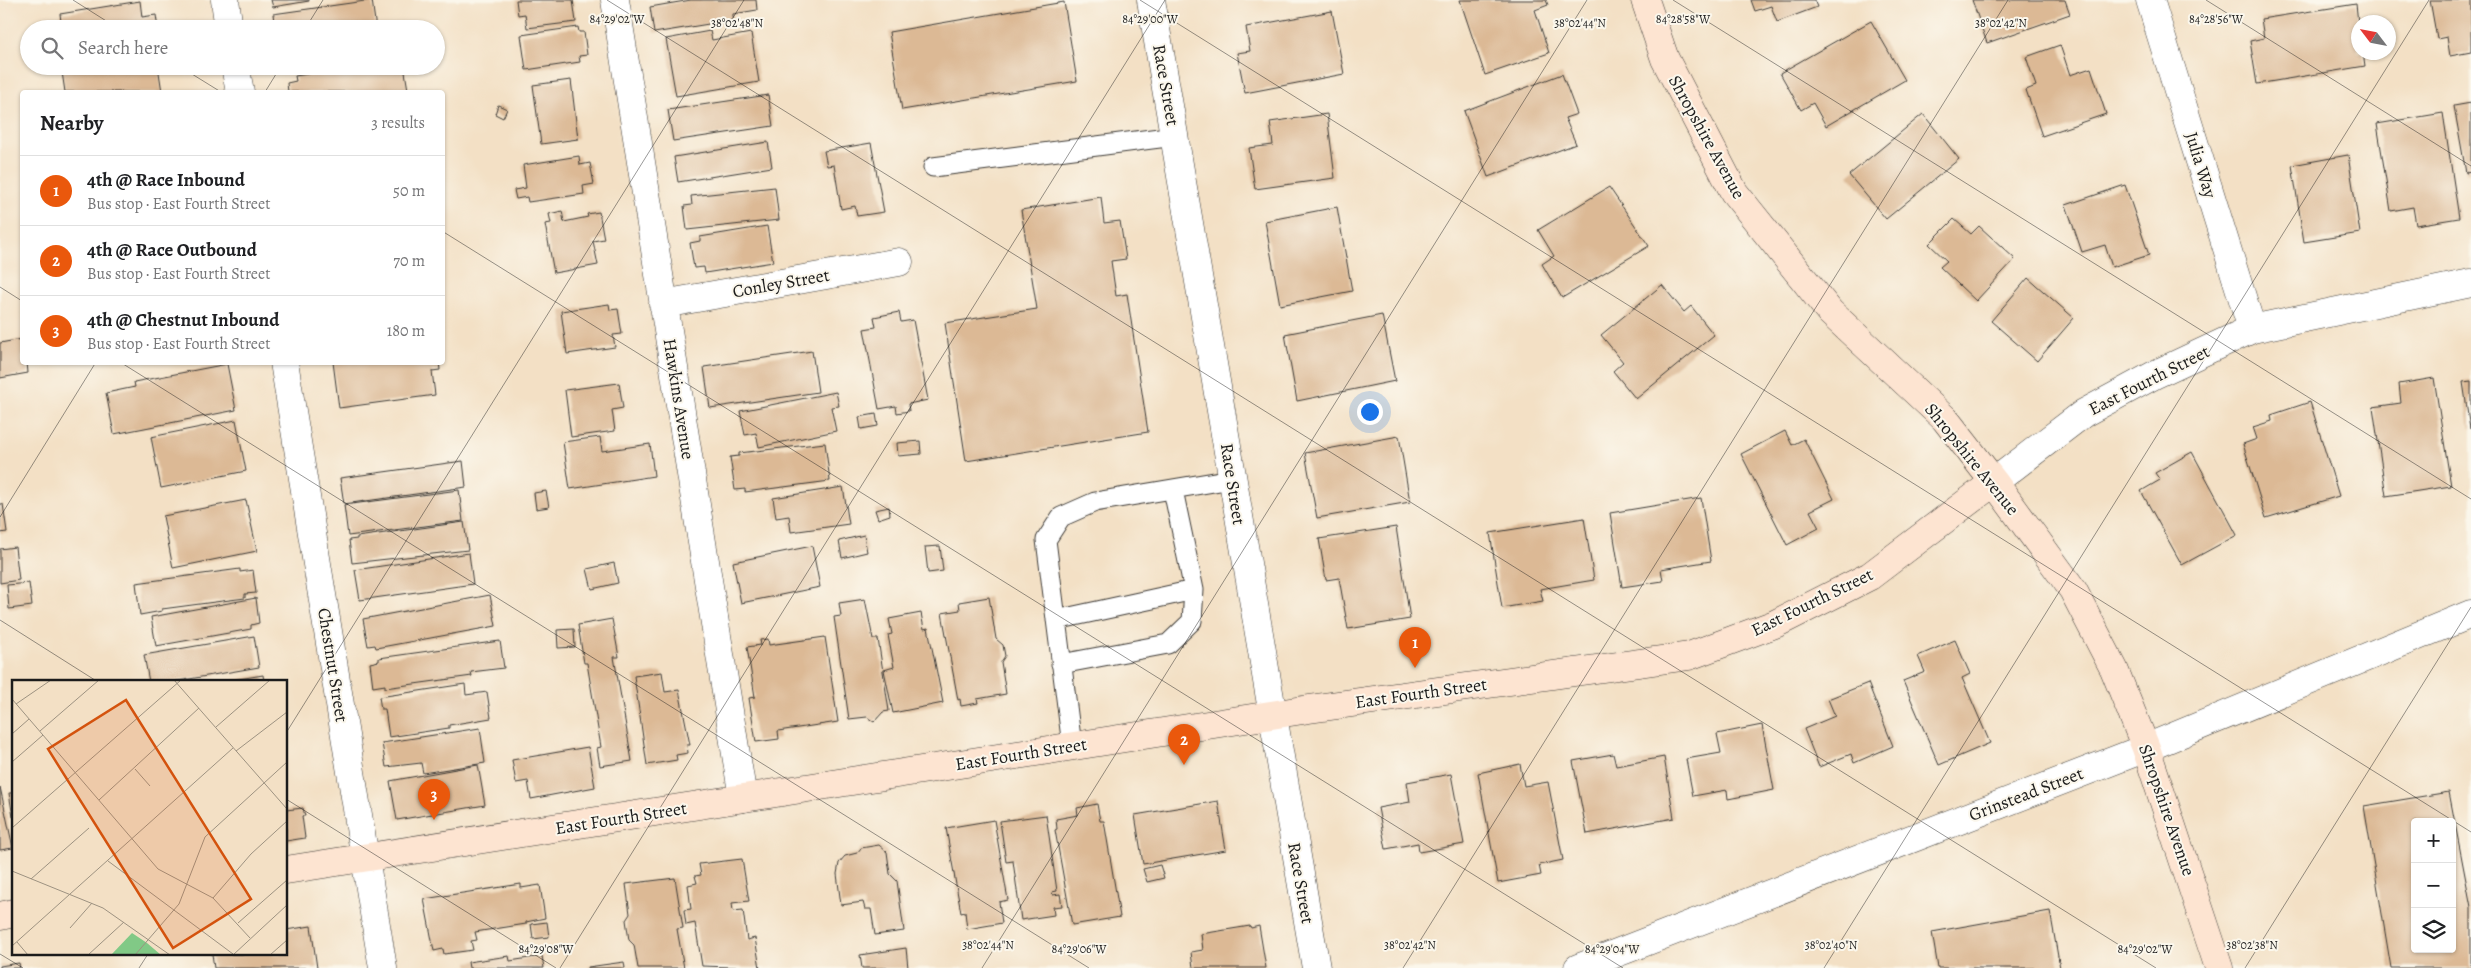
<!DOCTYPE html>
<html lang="en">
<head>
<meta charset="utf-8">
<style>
	body { margin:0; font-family:Alegreya,serif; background:#f2f2f2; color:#202124 }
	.controls { position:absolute; right:15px; bottom:15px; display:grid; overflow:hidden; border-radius:5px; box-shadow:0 1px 4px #0004 }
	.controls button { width:45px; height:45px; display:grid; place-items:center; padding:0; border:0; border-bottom:1px solid #e0e0e0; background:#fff; color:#202124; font:25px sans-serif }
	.compass { position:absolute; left:2351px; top:15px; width:45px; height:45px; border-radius:50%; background:#fff; box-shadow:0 1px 4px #0004; rotate:302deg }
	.you { position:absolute; left:1369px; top:411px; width:18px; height:18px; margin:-12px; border:4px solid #fff; border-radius:50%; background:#1a73e8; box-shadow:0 0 0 8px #1a73e833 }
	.badge { display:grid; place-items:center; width:32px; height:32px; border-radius:50%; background:#ea580c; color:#fff; font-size:16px; font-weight:700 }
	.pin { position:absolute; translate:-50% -41px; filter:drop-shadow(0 1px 2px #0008) }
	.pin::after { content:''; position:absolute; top:26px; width:18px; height:15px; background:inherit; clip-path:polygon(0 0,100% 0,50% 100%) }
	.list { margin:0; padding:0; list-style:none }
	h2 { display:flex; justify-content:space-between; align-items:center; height:65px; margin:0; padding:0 20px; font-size:21px }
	h2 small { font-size:16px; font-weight:400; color:#757577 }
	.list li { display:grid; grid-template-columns:32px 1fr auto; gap:15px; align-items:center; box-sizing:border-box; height:70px; padding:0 20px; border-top:1px solid #e0e0e0 }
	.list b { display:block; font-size:19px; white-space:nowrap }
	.list p { margin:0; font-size:16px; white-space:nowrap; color:#757577 }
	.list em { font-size:16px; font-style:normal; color:#757577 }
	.icon { flex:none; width:28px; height:28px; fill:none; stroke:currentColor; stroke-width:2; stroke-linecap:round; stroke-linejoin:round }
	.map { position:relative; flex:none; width:2471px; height:968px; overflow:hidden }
	.search { position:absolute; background:#fff; box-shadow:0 1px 4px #0004; left:20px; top:20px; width:425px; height:55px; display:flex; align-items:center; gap:12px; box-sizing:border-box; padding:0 18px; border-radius:28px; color:#757577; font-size:19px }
	.panel { position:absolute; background:#fff; box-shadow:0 1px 4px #0004; left:20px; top:90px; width:425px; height:275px; border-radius:5px }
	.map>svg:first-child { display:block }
	.building { fill:#dcb995; fill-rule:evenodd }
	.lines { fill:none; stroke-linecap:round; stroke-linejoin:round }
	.lane-casing { stroke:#3c3935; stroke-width:21 }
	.street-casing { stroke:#3c3935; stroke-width:29 }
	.secondary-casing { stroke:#3c3935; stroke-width:29 }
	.lane { stroke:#fff; stroke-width:19 }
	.street { stroke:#fff; stroke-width:28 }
	.secondary { stroke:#fde4d1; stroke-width:28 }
	.ticks { fill:none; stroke:#1c1c1c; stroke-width:1; stroke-opacity:0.45 }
	.labels { text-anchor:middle; stroke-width:4; stroke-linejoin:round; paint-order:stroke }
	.street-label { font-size:18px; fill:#1c1c1c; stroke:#fbf7ec }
	.inset-road { fill:none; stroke:#9d9281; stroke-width:1 }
	.view { fill:#d4530e; fill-opacity:0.15; stroke:#d4530e; stroke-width:2.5 }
	.inset-edge { fill:none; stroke:#1c1c1c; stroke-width:2.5 }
	.ticks-label { font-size:12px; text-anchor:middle; fill:#1c1c1c; stroke:#fbf7ec; stroke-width:4; stroke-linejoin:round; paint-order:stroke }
</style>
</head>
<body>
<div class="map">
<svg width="2471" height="968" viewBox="0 0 2471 968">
	<rect width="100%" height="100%" fill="#fbf7ec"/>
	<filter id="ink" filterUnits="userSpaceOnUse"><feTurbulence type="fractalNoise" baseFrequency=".02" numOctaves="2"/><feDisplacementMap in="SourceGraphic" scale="10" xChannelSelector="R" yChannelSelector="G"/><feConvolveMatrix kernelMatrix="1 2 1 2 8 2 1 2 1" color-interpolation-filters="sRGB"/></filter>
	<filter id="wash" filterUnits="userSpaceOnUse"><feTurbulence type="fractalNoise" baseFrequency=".0096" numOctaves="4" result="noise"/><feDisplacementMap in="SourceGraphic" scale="20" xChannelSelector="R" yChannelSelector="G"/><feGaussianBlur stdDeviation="1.12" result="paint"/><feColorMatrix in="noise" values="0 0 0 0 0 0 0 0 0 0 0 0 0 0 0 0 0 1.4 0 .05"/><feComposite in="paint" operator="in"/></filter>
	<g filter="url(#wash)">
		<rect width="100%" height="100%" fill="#f3e0c5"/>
		<g id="blocks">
			<path class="building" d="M271,0H309V1L273,7Z
				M372,0L376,29H275L273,14Z
				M516,0H573L576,22L527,28L525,14L518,15Z
				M691,0H756L757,10L733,14V20L654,33L650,7Z
				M1460,0H1546L1548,5L1535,10L1549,53L1485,75Z
				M1751,0H1814L1817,7L1777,22L1771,6L1755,11Z
				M1972,0H2065L2070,14L1987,43Z
				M2430,0H2471V52L2450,56L2447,37L2437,39Z
				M140,1L142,17L156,15L158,29H62L60,14Z
				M1064,2L1077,81L902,110L889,32Z
				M2356,4L2358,23V52H2363L2365,66L2257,84L2250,41L2264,38L2261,19Z
				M1332,11L1344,74L1245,93L1237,53L1250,51L1246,27Z
				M1871,21L1905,80L1826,126L1813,103L1801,110L1780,73Z
				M578,27L579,32H584L587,55L579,56L580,62L526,70L521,35Z
				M710,31L712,40L751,33L759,82L676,96L666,39Z
				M2060,45L2070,75L2091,68L2106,114L2042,136L2026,90L2036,86L2026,57Z
				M98,66H158L162,92H65L62,72Z
				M357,66H404L408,90L392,92H288L287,83L296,81L295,76Z
				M1562,74L1577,114L1565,118L1576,144L1488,177L1464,111Z
				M571,80L578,139L541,144L533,85Z
				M768,95L773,126L673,141L668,110Z
				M2471,103V172L2466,173L2454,106Z
				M498,105L507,109L503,118L495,114Z
				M2443,113L2459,218L2416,225L2413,207L2391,211L2377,124Z
				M1327,114L1335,178L1255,189L1249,148L1273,145L1270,122Z
				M1923,114L1959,159L1886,219L1849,175Z
				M768,142L772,167L678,182L674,157Z
				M871,143L884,212L857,216L855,206L841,209L834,165L827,166L824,151Z
				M2348,155L2360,233L2304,242L2292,165Z
				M579,156L580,165L590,163L594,184L583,186L584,194L528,202L527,197L516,199L514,190L526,188L523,165Z
				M2125,185L2149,255L2112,267L2105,245L2082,252L2066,205Z
				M775,187L779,220L687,230L684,206L692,205L691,196Z
				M1609,187L1649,246L1562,298L1542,264L1554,256L1538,230Z
				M1101,197L1104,223L1120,221L1126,259L1111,261L1116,296L1127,294L1148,432L966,461L945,323L1037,309L1021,210Z
				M1337,207L1352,291L1280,305L1265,221Z
				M562,211L564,222L588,217L587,214L599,212L604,239L593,241L598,265L554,273L545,224L551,223L549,214Z
				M1954,219L1971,234L1979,226L2015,259L1976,301L1940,267L1947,261L1929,244Z
				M767,226L773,262L705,273L704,267L694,268L690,243L700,241V237Z
				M2028,278L2074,318L2037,361L1991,321Z
				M1662,285L1684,312L1691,306L1714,335L1636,399L1613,371L1623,362L1601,335Z
				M609,304L610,310L618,309L622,334L613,335L615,347L567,354L561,311Z
				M899,312L901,322L913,320L928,400L908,404L909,411L897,413L896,406L879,409L864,329L876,327L874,317Z
				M1382,315L1395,381L1297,401L1285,334Z
				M22,339V362H27L28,373L0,378V343Z
				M812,351L818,392L710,408L704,367Z
				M333,362H439L440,370L432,371L435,395L339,408Z
				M227,364L236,410L114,434L106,393L135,387L134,382Z
				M2434,378L2451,486L2386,496L2373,407L2401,403L2399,384Z
				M2471,381V428L2470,429L2463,382Z
				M619,383L623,408L612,410L615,431L571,437L565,390Z
				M836,392L839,406L831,407L836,431L759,447L756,433L745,435L740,411Z
				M2310,402L2339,496L2266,518L2243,444L2257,439L2253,427L2272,421L2271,415Z
				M876,414L878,426L861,429L859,417Z
				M236,420L246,471L161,488L151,437Z
				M1785,431L1792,445L1804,439L1834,499L1810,511L1819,528L1787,545L1741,454Z
				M1399,436L1410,502L1317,518L1305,453Z
				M600,437L602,451L650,444L654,476L570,489L563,442Z
				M920,441L921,454L898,456L897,443Z
				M825,443L830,481L745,492V489L735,490L730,457L739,456V453Z
				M2192,452L2237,535L2182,565L2141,491L2160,480L2155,473Z
				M463,461L466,487L344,504L340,478Z
				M843,487L849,524L791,532L789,516L776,518L773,498Z
				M459,490L463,521L348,536L344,505Z
				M546,491L549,507L536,509L534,493Z
				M1701,498L1711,561L1661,569L1663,581L1622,587L1610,513Z
				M246,500L257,551L173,568L163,516Z
				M0,504H3L7,532L0,533Z
				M889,507L890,515L878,519L875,510Z
				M1584,518L1594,580L1540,589L1543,601L1502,608L1490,533Z
				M464,522L468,550L352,563L349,540L357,539V537Z
				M1396,527L1410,619L1348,629L1339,578L1326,580L1319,539Z
				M864,535L867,552L842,558L839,541Z
				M812,546L820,587L741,603L733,562Z
				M940,546L943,571L928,573L925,547Z
				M15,547L19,580L0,583V549Z
				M469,553L473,584L360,600L355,570Z
				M614,563L618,583L592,589L587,569Z
				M240,569V572L253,570L256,593L245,594V598L162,609V611L140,615L136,583Z
				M29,583L32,606L9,609L7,585Z
				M490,595L496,626L376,648L375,645L368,646L363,619Z
				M989,597L996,639L1003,645L1005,656L1001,662L1006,694L977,699L978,703L961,706L960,699L958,700L942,613L960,610L959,602Z
				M256,598L259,623L251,625V629L156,646L151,617Z
				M865,599L873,639H878L889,711L883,712L874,722L867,717L849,719L834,617L841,616L839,603Z
				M921,613L924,629L928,628L943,703L893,713L884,670L894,667L888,635L892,634L889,619Z
				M612,619L619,657H614L632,761L600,766L597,748L601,747L587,663H584L578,625Z
				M574,629L575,647L558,648L557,630Z
				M254,636L259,667L172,682H149L144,655Z
				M825,637L838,722L778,731L779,739L756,742L749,698L755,697L747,647L761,645L760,640L768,639L769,645Z
				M1955,640L1970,674L1962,678L1990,743L1939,765L1903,681L1925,672L1918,656Z
				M500,641L504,668L471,672L472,676L385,688V685L373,687L370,663L379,661V658Z
				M662,672L665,692L679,690L690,745H687L688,753L676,755L677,760L647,765L634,676Z
				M263,675L264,682H227V681Z
				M1868,683L1893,746L1854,763L1851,754L1819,767L1804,729L1835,716L1828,699Z
				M465,684L466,695L487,692L491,718L449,725V728L389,737L385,709H381L379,697Z
				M1762,725L1774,790L1728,799L1727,790L1693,796L1686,759L1721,753L1717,734Z
				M480,728L485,763L423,773L421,763L386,767L382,743Z
				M588,747L595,787L531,799L528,781L516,783L512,760Z
				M1613,754L1616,766L1664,757L1674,818L1587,834L1573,761Z
				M1520,764L1524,786L1548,782L1563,860L1539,865L1541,875L1498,883L1478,773Z
				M478,765L485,805L397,820L390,781Z
				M1451,774L1464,844L1419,852L1418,843L1386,849L1378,808L1410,802L1407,782Z
				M0,787L13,848L0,850Z
				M2449,792L2471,907V968H2391L2364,806ZM2415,822H2452V949H2415Z
				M9,793H14V817H13Z
				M1218,801L1226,850L1143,864L1135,815Z
				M1097,804L1100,821H1104L1120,917L1072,925L1055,830L1057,829L1056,819L1078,815L1077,808Z
				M303,808L305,816H302L305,838L286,841V810Z
				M1046,815L1057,891L1052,892L1053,895L1060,894L1062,906L1053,907L1054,915L1021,920L1013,861L1006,862L1000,821Z
				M994,820L1008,900L999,902L1002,923L967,929L965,912L961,913L946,828Z
				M879,845L887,852L890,874L897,881L904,931L875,935L871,909H865L863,902L841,905L837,874L839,863L845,856L857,853L861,848Z
				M742,859L749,901L732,903L733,911L743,910L747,940L755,938L760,968L702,966L695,923L686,925L684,910L691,909L688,885L697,883L695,876L701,875L699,864Z
				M1160,865L1164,878L1147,882L1143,869Z
				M675,878L683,928L677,929L684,968H638L634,945L629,940L626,920L630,914L626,884Z
				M521,884V888L540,885L545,918L526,922V924L475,932L477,940L471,941L473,950L444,954L443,949L434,951L424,899Z
				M2050,911L2060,968H1938L1932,932Z
				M547,922L549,937L533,939L531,924Z
				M311,926L317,968H214L212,954H286V930Z
				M1250,926L1251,928L1259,926L1266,968H1193L1191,952L1203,950L1201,934Z
				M906,948L908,968H862L860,955Z
				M509,956L510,961L542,956L544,968H469L468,962Z
				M624,962L625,968H588V967Z
				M19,963L20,968H0V966Z"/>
		</g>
	</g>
	<g filter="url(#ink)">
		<use href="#blocks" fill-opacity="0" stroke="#3c3935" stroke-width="1"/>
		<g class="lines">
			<g class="lane-casing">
				<path id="lane" d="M933,167L1175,136
					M1056,620L1194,590L1173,490
					M1061,664L1168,644L1192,621L1194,590
					M1072,746L1046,540L1061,517L1095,502L1232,479"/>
			</g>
			<g class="street-casing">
				<path id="street" d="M225,0L229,29
					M615,0L743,798
					M1151,0L1316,968
					M2150,0L2252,329
					M235,66L240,92
					M663,304L899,262
					M284,362L383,968
					M1994,482L2084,413L2156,374L2252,329L2471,283
					M1578,968L2146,748L2471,614"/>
			</g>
			<g class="secondary-casing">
				<path id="secondary" d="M1645,0L1665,59L1734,192L1830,312L1945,419L1994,482L2073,590L2114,669L2146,748L2219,968
					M286,870L1309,709L1689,656L1775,624L1870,576L1994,482
					M0,916L14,913"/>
			</g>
			<use href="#lane" class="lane"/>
			<use href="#street" class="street"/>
			<use href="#secondary" class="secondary"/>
		</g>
	</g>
	<path class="ticks" d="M73,0L119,29M607,0L2156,968M1140,0L2471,832M1673,0L2471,499M2206,0L2471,166M305,29L323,0M179,66L221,92M265,92L281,66M442,231L1623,968M0,287L22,301M120,362L1089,968M0,517L96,362M0,620L98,682M286,733L744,0M286,799L556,968M0,954L23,968M139,968L148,954M560,968L1165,0M982,968L1587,0M1403,968L2008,0M1824,968L2429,0M2245,968L2471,607"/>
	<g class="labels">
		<g class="street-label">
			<text transform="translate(1166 85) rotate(80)" y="6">Race Street</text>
			<text transform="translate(1707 137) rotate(61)" y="6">Shropshire Avenue</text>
			<text transform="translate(2201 165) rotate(73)" y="6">Julia Way</text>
			<text transform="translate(781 283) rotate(-10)" y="6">Conley Street</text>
			<text transform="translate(2149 380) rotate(-27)" y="6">East Fourth Street</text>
			<text transform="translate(679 399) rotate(81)" y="6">Hawkins Avenue</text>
			<text transform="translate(1972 459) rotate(51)" y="6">Shropshire Avenue</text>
			<text transform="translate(1233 484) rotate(81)" y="6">Race Street</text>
			<text transform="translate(1812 602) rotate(-26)" y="6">East Fourth Street</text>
			<text transform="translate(333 665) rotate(81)" y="6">Chestnut Street</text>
			<text transform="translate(1421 693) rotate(-8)" y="6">East Fourth Street</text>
			<text transform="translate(1021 754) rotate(-9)" y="6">East Fourth Street</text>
			<text transform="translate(2026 794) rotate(-21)" y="6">Grinstead Street</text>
			<text transform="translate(2167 810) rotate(71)" y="6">Shropshire Avenue</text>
			<text transform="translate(621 818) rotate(-9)" y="6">East Fourth Street</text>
			<text transform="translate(1301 883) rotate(80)" y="6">Race Street</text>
		</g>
	</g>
	<g transform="translate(12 680)">
		<rect width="275" height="275" fill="#f3e0c5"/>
		<path d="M120,253L135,263L149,275H99Z" fill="#81c986"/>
		<path class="inset-road" d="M162,0L275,129M0,19L146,189L201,218L238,258M4,24L39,0M204,47L258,0M28,51L87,0M0,54L17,39M224,71L275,32M0,82L31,55M123,89L138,106M87,120L187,28M0,148L169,0M96,181L221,274M0,191L91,228L158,275M19,199L77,148M201,218L239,174L275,141M226,243L275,200M58,248L80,223M5,262L16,275M0,266L221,68M76,275L112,242M123,275L167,224L193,157L275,82M221,275L275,225M258,275L275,260"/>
		<path class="view" d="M114,20L239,219L161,268L36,69Z"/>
		<rect width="275" height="275" class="inset-edge"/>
	</g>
	<g class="ticks-label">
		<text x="1683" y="23">84°28'58"W</text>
		<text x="617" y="23">84°29'02"W</text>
		<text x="1150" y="23">84°29'00"W</text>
		<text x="2216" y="23">84°28'56"W</text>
		<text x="737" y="27">38°02'48"N</text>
		<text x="1580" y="27">38°02'44"N</text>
		<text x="2001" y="27">38°02'42"N</text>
		<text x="988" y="949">38°02'44"N</text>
		<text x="1410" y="949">38°02'42"N</text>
		<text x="1831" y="949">38°02'40"N</text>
		<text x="2252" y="949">38°02'38"N</text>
		<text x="546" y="953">84°29'08"W</text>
		<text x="1079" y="953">84°29'06"W</text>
		<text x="1612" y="953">84°29'04"W</text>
		<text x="2145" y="953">84°29'02"W</text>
	</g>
</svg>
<div class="controls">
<button>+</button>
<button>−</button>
<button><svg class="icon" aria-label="layers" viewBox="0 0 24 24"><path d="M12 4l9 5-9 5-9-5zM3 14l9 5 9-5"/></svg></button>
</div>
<svg class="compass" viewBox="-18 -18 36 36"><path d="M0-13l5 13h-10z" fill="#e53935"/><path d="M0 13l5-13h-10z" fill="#757577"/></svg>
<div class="you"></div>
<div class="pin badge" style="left:1415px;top:668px">1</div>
<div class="pin badge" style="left:1184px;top:765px">2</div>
<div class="pin badge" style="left:434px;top:820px">3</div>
<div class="search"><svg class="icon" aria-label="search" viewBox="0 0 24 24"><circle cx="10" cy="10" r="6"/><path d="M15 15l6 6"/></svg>Search here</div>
<section class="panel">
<h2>Nearby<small>3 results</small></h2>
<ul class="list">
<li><span class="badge">1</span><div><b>4th @ Race Inbound</b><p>Bus stop · East Fourth Street</p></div><em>50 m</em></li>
<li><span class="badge">2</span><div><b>4th @ Race Outbound</b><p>Bus stop · East Fourth Street</p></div><em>70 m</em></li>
<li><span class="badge">3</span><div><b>4th @ Chestnut Inbound</b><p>Bus stop · East Fourth Street</p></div><em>180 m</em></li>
</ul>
</section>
</div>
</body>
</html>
